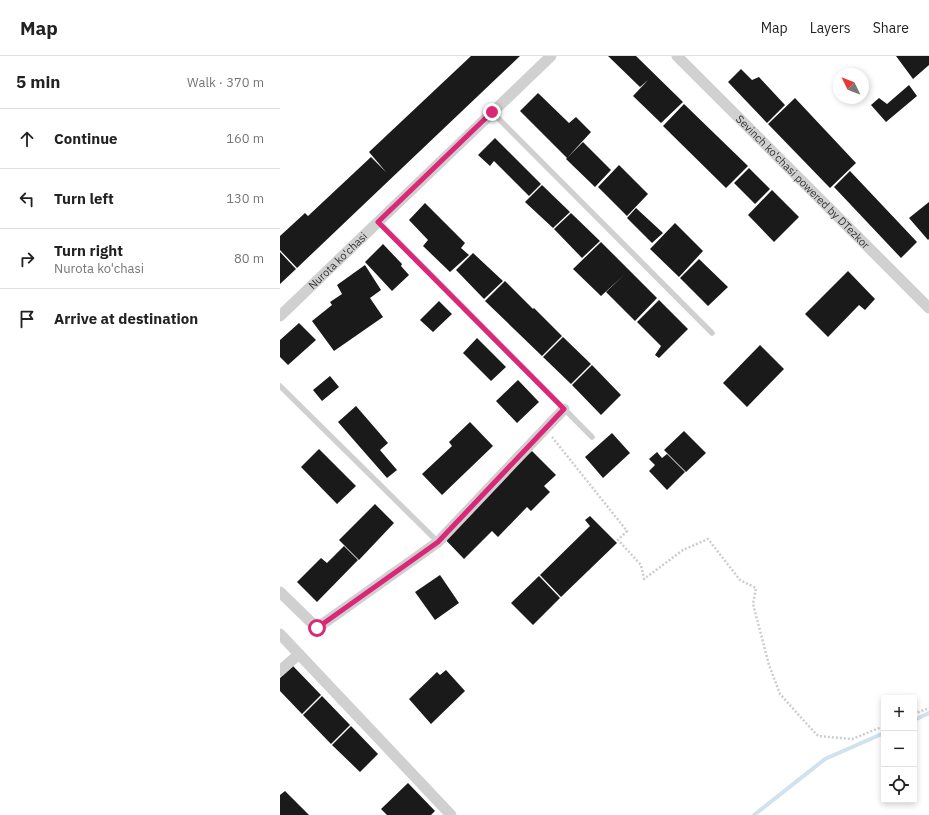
<!DOCTYPE html>
<html lang="en">
<head>
<meta charset="utf-8">
<style>
	body { margin:0; font-family:"IBM Plex Sans",sans-serif; background:#f6f6f6; color:#222 }
	.controls { position:absolute; right:12px; bottom:12px; display:grid; overflow:hidden; border-radius:4px; box-shadow:0 2px 6px #0003 }
	.controls button { width:36px; height:36px; display:grid; place-items:center; padding:0; border:0; border-bottom:1px solid #e0e0e0; background:#fff; color:#222; font:20px sans-serif }
	.compass { position:absolute; left:553px; top:12px; width:36px; height:36px; border-radius:50%; background:#fff; box-shadow:0 2px 6px #0003; rotate:313deg }
	.stop { position:absolute; width:12px; height:12px; margin:-9px; border:3px solid #db2777; border-radius:50%; background:#fff }
	.stop.end { background:#db2777; border-color:#fff; box-shadow:0 1px 4px #0008 }
	.list { margin:0; padding:0; list-style:none }
	h2 { display:flex; justify-content:space-between; align-items:center; height:52px; margin:0; padding:0 16px; font-size:17px }
	h2 small { font-size:13px; font-weight:400; color:#767676 }
	.list li { display:grid; grid-template-columns:26px 1fr auto; gap:12px; align-items:center; box-sizing:border-box; height:60px; padding:0 16px; border-top:1px solid #e0e0e0 }
	.list b { display:block; font-size:15px; white-space:nowrap }
	.list p { margin:0; font-size:13px; white-space:nowrap; color:#767676 }
	.list em { font-size:13px; font-style:normal; color:#767676 }
	.icon { flex:none; width:22px; height:22px; fill:none; stroke:currentColor; stroke-width:2; stroke-linecap:round; stroke-linejoin:round }
	.map { position:relative; flex:none; width:649px; height:759px; overflow:hidden }
	header { display:flex; align-items:center; gap:24px; box-sizing:border-box; height:56px; padding:0 20px; background:#fff; border-bottom:1px solid #e0e0e0 }
	header strong { font-size:19px }
	nav { display:flex; gap:22px; margin-inline-start:auto; font-size:14px }
	main { display:flex }
	aside { flex:1; background:#fff }
	.map>svg:first-child { display:block }
	.lines { fill:none; stroke-linecap:round; stroke-linejoin:round }
	.stream { stroke:#cfe2ee; stroke-width:4 }
	.building { fill:#1a1a1a }
	.path { stroke:#cdcdcd; stroke-width:2.5; stroke-dasharray:2 2; stroke-linecap:butt }
	.lane { stroke:#d0d0d0; stroke-width:5.5 }
	.street { stroke:#d0d0d0; stroke-width:11 }
	.route { stroke:#db2777; stroke-width:5 }
	.labels { text-anchor:middle; stroke-width:4; stroke-linejoin:round; paint-order:stroke }
	.street-label { font-size:11px; fill:#333; stroke:#fff }
</style>
</head>
<body>
<header>
<strong>Map</strong>
<nav><a>Map</a><a>Layers</a><a>Share</a></nav>
</header>
<main>
<aside>
<h2>5 min<small>Walk · 370 m</small></h2>
<ul class="list">
<li><svg class="icon" aria-label="ahead" viewBox="0 0 24 24"><path d="M12 20V5M6 11l6-6 6 6"/></svg><div><b>Continue</b></div><em>160 m</em></li>
<li><svg class="icon" aria-label="left" viewBox="0 0 24 24"><path d="M17 20v-9H6M10 6l-5 5 5 5"/></svg><div><b>Turn left</b></div><em>130 m</em></li>
<li><svg class="icon" aria-label="right" viewBox="0 0 24 24"><path d="M7 20v-9h11M14 6l5 5-5 5"/></svg><div><b>Turn right</b><p>Nurota ko'chasi</p></div><em>80 m</em></li>
<li><svg class="icon" aria-label="arrive" viewBox="0 0 24 24"><path d="M6 21V4h12l-3 4 3 4H6"/></svg><div><b>Arrive at destination</b></div></li>
</ul>
</aside>
<div class="map">
<svg width="649" height="759" viewBox="0 0 649 759">
	<rect width="100%" height="100%" fill="#fff"/>
	<g class="lines">
		<path class="stream" d="M634,664L649,657
			M474,759L545,703L604,677"/>
	</g>
	<path class="building" d="M191,0H240L80,152L68,139L80,152L17,212L0,194V180L25,157L28,160L91,101L106,116L89,96Z
		M328,0H356L403,46L381,67L353,40L368,24L360,31Z
		M616,0H649V9L633,23Z
		M461,13L472,24L479,21L505,49L487,67L448,26Z
		M629,29L637,40L606,66L591,49L599,42L607,48Z
		M258,37L289,67L296,61L311,76L287,102L240,55Z
		M515,42L576,107L550,132L488,68Z
		M404,48L468,110L446,132L383,70Z
		M215,82L261,128L249,140L214,105L210,110L198,99Z
		M303,86L331,114L315,131L286,103Z
		M339,109L368,138L347,160L318,131Z
		M469,112L490,133L475,148L454,127Z
		M570,115L637,186L621,202L554,131Z
		M262,129L290,156L273,172L245,146Z
		M492,134L519,161L494,186L468,159Z
		M649,146V183L648,184L629,162Z
		M145,147L185,187L181,192L189,199L170,216L143,190L148,184L129,164Z
		M356,152L383,177L372,187L347,162Z
		M291,157L320,185L302,202L274,173Z
		M395,167L423,195L399,221L370,193Z
		M321,186L377,242L355,265L326,236L344,219L321,240L293,213Z
		M103,188L122,208L121,210L129,219L112,235L85,206Z
		M0,196L16,213L0,228Z
		M193,197L223,225L204,243L176,214Z
		M419,203L448,231L428,250L400,222Z
		M85,209L101,234L90,242L103,261L54,295L32,265L52,249L50,246L62,238L57,229Z
		M568,215L595,243L585,254L579,249L548,281L525,258Z
		M225,225L253,253L254,252L282,280L262,300L205,245Z
		M379,244L408,273L379,302L375,299L381,290L357,266Z
		M159,245L172,258L153,276L140,264Z
		M19,267L36,284L8,309L0,301V284Z
		M283,281L311,308L291,328L263,301Z
		M197,282L226,311L211,325L183,297Z
		M480,289L504,313L467,351L443,327Z
		M312,309L341,339L321,359L292,329Z
		M50,320L59,331L42,345L33,334Z
		M238,324L259,346L237,367L216,345Z
		M76,350L108,387L100,394L117,414L107,422L58,366Z
		M190,366L213,390L162,439L142,418L172,390L169,386Z
		M404,375L426,397L406,416L384,394Z
		M332,377L350,397L323,422L305,401Z
		M39,393L76,430L57,448L21,411Z
		M252,395L276,419L264,430L270,436L251,455L247,451L218,481L212,475L184,503L160,478Z
		M377,396L382,402L387,398L405,416L387,434L369,415L375,409L369,403Z
		M95,448L114,467L79,504L59,484Z
		M310,460L337,487L281,541L260,519L310,470L305,464Z
		M64,490L78,504L37,546L17,526L41,502L47,507Z
		M160,519L179,547L155,564L135,536Z
		M259,520L280,542L253,569L231,547Z
		M13,610L41,639L22,658L0,635V622Z
		M166,614L185,635L151,668L129,643L157,616L160,619Z
		M42,640L70,669L51,688L23,659Z
		M71,670L98,698L80,716L52,689Z
		M128,727L155,755L151,759H107L101,753Z
		M5,735L29,759H0V739Z"/>
	<g class="lines">
		<path class="path" d="M272,381L347,475L338,484L361,509L364,523L403,494L428,483L460,524L476,532L473,548L489,609L500,638L525,666L538,680L572,683L604,670
			M634,658L649,652"/>
		<path class="lane" d="M212,56L432,277
			M99,166L312,381
			M0,330L158,486"/>
		<g class="street">
			<path id="s1" d="M397,0L649,252"/>
			<path id="s2" d="M0,260L271,0"/>
			<path d="M0,536L37,572L158,486L284,353"/>
			<path d="M0,578L171,759"/>
			<path d="M0,615L19,598"/>
		</g>
	</g>
	<g class="lines">
		<path class="route" d="M37,572L158,486L284,353L98,166L212,56"/>
	</g>
	<g class="labels">
		<g class="street-label">
			<text dy="4" stroke="none"><textPath href="#s1" startOffset="178">Sevinch ko'chasi powered by DTezkor</textPath></text>
			<text dy="4" stroke="none"><textPath href="#s2" startOffset="80">Nurota ko'chasi</textPath></text>
		</g>
	</g>
</svg>
<div class="controls">
<button>+</button>
<button>−</button>
<button><svg class="icon" aria-label="locate" viewBox="0 0 24 24"><circle cx="12" cy="12" r="6"/><path d="M12 2v4M12 18v4M2 12h4M18 12h4"/></svg></button>
</div>
<svg class="compass" viewBox="-18 -18 36 36"><path d="M0-13l5 13h-10z" fill="#e53935"/><path d="M0 13l5-13h-10z" fill="#767676"/></svg>
<div class="stop" style="left:37px;top:572px"></div>
<div class="stop end" style="left:212px;top:56px"></div>
</div>
</main>
</body>
</html>
